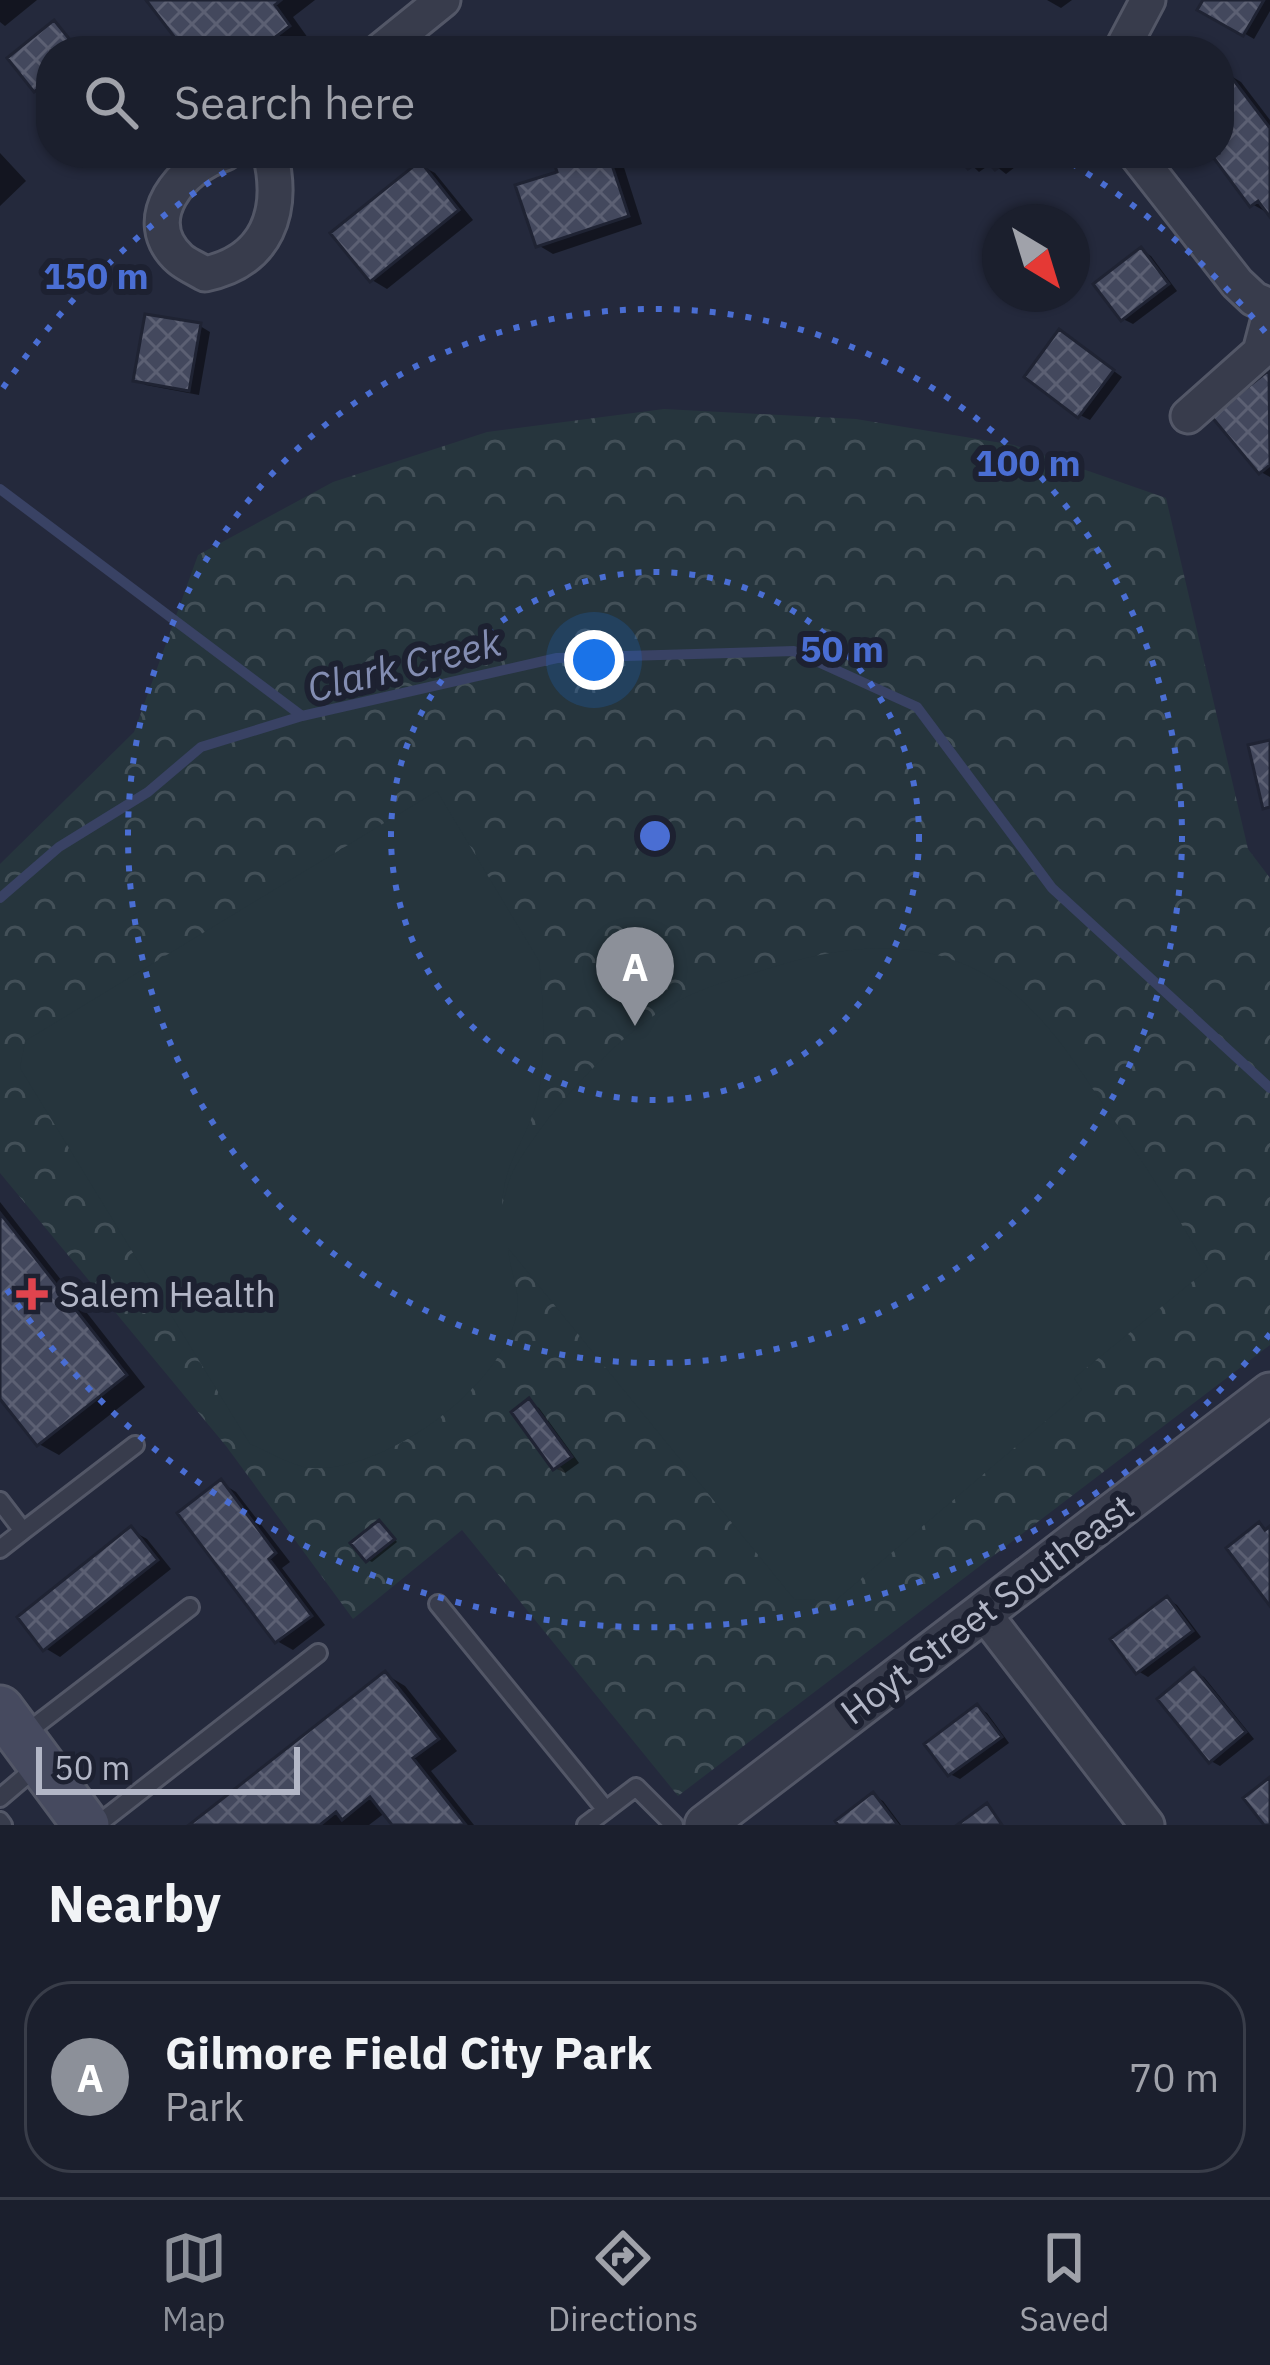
<!DOCTYPE html>
<html lang="en">
<head>
<meta charset="utf-8">
<style>
	body { margin:0; font-family:"IBM Plex Sans",sans-serif; background:#282c39; color:#f1f3f6 }
	.compass { position:absolute; left:982px; top:204px; width:108px; height:108px; border-radius:50%; background:#1b1f2d; box-shadow:0 3px 9px #0004; rotate:142deg }
	.scale { position:absolute; left:36px; bottom:30px; width:264px; box-sizing:border-box; padding-left:12px; border:6px solid #b3b7c7; border-top:0; font-size:33px; line-height:42px; white-space:nowrap; color:#b3b7c7; -webkit-text-stroke:9px #1d2131; paint-order:stroke }
	.you { position:absolute; left:594px; top:660px; width:42px; height:42px; margin:-30px; border:9px solid #fff; border-radius:50%; background:#1a73e8; box-shadow:0 0 0 18px #1a73e833 }
	.badge { display:grid; place-items:center; width:78px; height:78px; border-radius:50%; background:#8c9099; color:#fff; font-size:39px; font-weight:700 }
	.pin { position:absolute; translate:-50% -99px; filter:drop-shadow(0 3px 6px #0008) }
	.pin::after { content:''; position:absolute; top:63px; width:42px; height:36px; background:inherit; clip-path:polygon(0 0,100% 0,50% 100%) }
	.list { margin:0; padding:0; list-style:none }
	h2 { display:flex; justify-content:space-between; align-items:center; height:156px; margin:0; padding:0 48px; font-size:51px }
	h2 small { font-size:39px; font-weight:400; color:#a0a2aa }
	.list li { display:grid; grid-template-columns:78px 1fr auto; gap:36px; align-items:center; box-sizing:border-box; height:192px; margin:0 24px 24px; padding:0 24px; border:3px solid #393d49; border-radius:48px }
	.list b { display:block; font-size:45px; white-space:nowrap }
	.list p { margin:0; font-size:39px; white-space:nowrap; color:#a0a2aa }
	.list em { font-size:39px; font-style:normal; color:#a0a2aa }
	.icon { flex:none; width:66px; height:66px; fill:none; stroke:currentColor; stroke-width:2; stroke-linecap:round; stroke-linejoin:round }
	.map { position:relative; flex:none; width:1270px; height:1825px; overflow:hidden }
	.search { position:absolute; background:#1b1f2d; box-shadow:0 3px 9px #0004; left:36px; right:36px; top:36px; height:132px; display:flex; align-items:center; gap:30px; box-sizing:border-box; padding:0 42px; border-radius:48px; color:#a0a2aa; font-size:45px }
	.sheet { height:372px; background:#1b1f2d }
	nav { display:flex; justify-content:space-around; align-items:center; box-sizing:border-box; height:168px; border-top:3px solid #393d49; background:#1b1f2d; font-size:33px; color:#a0a2aa }
	nav a { display:grid; justify-items:center; gap:6px }
	nav .on { color:#8c9099 }
	.map>svg:first-child { display:block }
	.forest { fill:url(#forest-crowns) }
	.pitch { fill:#26353d }
	.shadow { fill:#0007 }
	.lines { fill:none; stroke-linecap:round; stroke-linejoin:round }
	.stream { stroke:#394264; stroke-width:10 }
	.building { fill:url(#building-cross-hatch); stroke:#1f2333; stroke-width:3 }
	.service-casing { stroke:#535767; stroke-width:22 }
	.minor-casing { stroke:#535767; stroke-width:39 }
	.tertiary-casing { stroke:#535767; stroke-width:45 }
	.secondary-casing { stroke:#535767; stroke-width:51 }
	.service { stroke:#383c4c; stroke-width:16 }
	.minor { stroke:#383c4c; stroke-width:33 }
	.tertiary { stroke:#383c4c; stroke-width:39 }
	.secondary { stroke:#464a5f; stroke-width:45 }
	.ring { fill:none; stroke:#4a6ed3; stroke-width:6; stroke-dasharray:6 12 }
	.health-dot { fill:#e0444e; stroke:#1d2131; stroke-width:4.5 }
	.labels { text-anchor:middle; stroke-width:12; stroke-linejoin:round; paint-order:stroke }
	.poi-label { font-size:36px; fill:#b3b7c7; stroke:#1d2131; text-anchor:start }
	.street-label { font-size:36px; fill:#b3b7c7; stroke:#1d2131 }
	.water-label { font-size:39px; font-style:italic; fill:#838db2; stroke:#1d2131 }
	.centre { fill:#4a6ed3; stroke:#1d2131; stroke-width:6 }
	.ring-label { font-size:36px; text-anchor:middle; font-weight:bold; fill:#4a6ed3; stroke:#1d2131; stroke-width:12; stroke-linejoin:round; paint-order:stroke }
</style>
</head>
<body>
<div class="map">
<svg width="1270" height="1825" viewBox="0 0 1270 1825">
	<defs>
		<pattern id="forest-crowns" width="20" height="18" patternUnits="userSpaceOnUse" patternTransform="scale(3)"><rect width="20" height="18" fill="#26353d"/><path d="M2 6a3 3 0 1 1 6 0M12 15a3 3 0 1 1 6 0" fill="none" stroke="#435058"/></pattern>
		<pattern id="building-cross-hatch" width="8" height="8" patternUnits="userSpaceOnUse" patternTransform="scale(3)"><rect width="8" height="8" fill="#43485d"/><path d="M0 0l8 8M0 8l8-8" fill="none" stroke="#5c6073"/></pattern>
	</defs>
	<rect width="100%" height="100%" fill="#24293c"/>
	<path class="forest" d="M664,409L856,419L1014,445L1166,498L1248,849L1270,878V1345L678,1796L462,1530L353,1619L226,1446L0,1173V864L134,732L198,555L333,482L487,432Z"/>
	<path class="pitch" d="M437,791L539,961C544,999 546,1070 536,1105C524,1144 505,1159 502,1205C506,1195 508,1181 513,1171C544,1115 614,1038 669,1006C702,986 743,977 780,965C856,943 930,937 999,983C1044,1012 1076,1064 1105,1107C1142,1160 1176,1213 1208,1269L1074,1378L1082,1390L835,1601L794,1599L508,1248C509,1268 521,1292 517,1312C504,1386 386,1472 312,1468C293,1467 268,1451 250,1444L20,1068L25,1041Z"/>
	<path class="shadow" d="M0,0H37L5,26L0,22Z
		M150,0H315L293,17L308,38L291,51H189Z
		M1047,0H1072L1061,8Z
		M1206,0H1270V11L1254,39L1201,8Z
		M54,24L81,51H51V92L46,96L36,90Z
		M1226,73L1241,82L1270,120L1268,213L1252,204L1214,153H1219V79Z
		M0,153L26,181L0,206Z
		M582,153L620,155L642,224L553,254L538,245Z
		M959,153H1033L1006,174L992,163L979,172Z
		M420,165L435,173L473,220L387,289L372,280Z
		M1142,251L1151,256L1177,291L1133,324L1123,319Z
		M200,326L210,332L199,395L146,385L137,380Z
		M1069,338L1122,377L1090,420L1080,415Z
		M1269,374H1270V477L1261,472L1216,417Z
		M0,1202L145,1387L59,1455L39,1444L0,1394Z
		M529,1402L539,1408L579,1463L565,1473L555,1468Z
		M221,1483L236,1492L290,1562L282,1568L325,1625L293,1650L277,1641Z
		M383,1526L397,1542L372,1562L368,1560Z
		M131,1530L147,1539L171,1569L60,1657L45,1648Z
		M1167,1599L1177,1605L1201,1637L1148,1677L1138,1671Z
		M1194,1672L1204,1677L1254,1739L1220,1766L1211,1761Z
		M385,1674L405,1686L457,1751L431,1771L474,1825H396L386,1812L369,1825H194Z
		M977,1707L987,1713L1009,1743L960,1779L950,1774Z
		M873,1795L883,1801L901,1825H842Z"/>
	<g class="lines">
		<path class="stream" d="M0,489L302,716
			M0,898L59,847L148,792L201,747L302,716L557,658L794,651L917,707L1052,888L1270,1088"/>
	</g>
	<path class="building" d="M146,0H281L275,5L290,26L257,51H185Z
		M1203,0H1264L1243,36L1197,10Z
		M54,20L79,51H51V79L34,92L7,58Z
		M1226,70L1270,128V217L1258,201L1250,207L1210,153H1219V75Z
		M572,153H608L629,216L536,247L515,185L557,172L553,159Z
		M955,153H1017L995,170L984,157L968,169Z
		M420,161L459,210L370,282L330,233Z
		M1141,247L1169,284L1121,321L1093,284Z
		M145,314L201,323L189,391L133,381Z
		M1059,329L1114,370L1078,418L1024,377Z
		M1269,370L1270,465L1259,474L1211,416Z
		M1270,740V807L1263,809L1248,745Z
		M0,1213L127,1375L37,1446L0,1399Z
		M529,1398L572,1457L553,1470L511,1412Z
		M221,1479L276,1553L269,1559L312,1616L275,1643L177,1513Z
		M379,1520L395,1539L366,1562L350,1543Z
		M1259,1522L1265,1530L1270,1526V1606L1226,1548Z
		M131,1526L158,1560L43,1651L17,1617Z
		M1167,1596L1193,1631L1136,1674L1110,1639Z
		M1194,1668L1246,1732L1209,1763L1157,1699Z
		M385,1671L439,1739L413,1758L466,1825H392L370,1797L342,1820L336,1812L320,1825H189Z
		M977,1704L1002,1737L948,1776L924,1744Z
		M1270,1777V1825H1264L1243,1798Z
		M873,1792L898,1825H838L835,1821Z
		M987,1803L1002,1825H957Z"/>
	<g class="lines">
		<g class="service-casing">
			<path id="service" d="M0,1501L23,1531L0,1549
				M23,1531L135,1445
				M438,1604L606,1810
				M22,1736L190,1607
				M0,1798L40,1764
				M0,1821L3,1825
				M97,1825L318,1653
				M586,1825L636,1787L674,1825"/>
		</g>
		<g class="minor-casing">
			<path id="minor" d="M380,51L443,0
				M1121,51L1148,0
				M225,153C182,166 136,220 180,259C187,265 197,269 205,274C267,261 285,212 270,153
				M1135,153L1237,283L1254,299L1270,306
				M1188,416L1260,352L1270,314
				M982,1611L1147,1825"/>
		</g>
		<g class="tertiary-casing">
			<path id="tertiary" d="M705,1825L1270,1393"/>
		</g>
		<g class="secondary-casing">
			<path id="secondary" d="M0,1709L86,1825"/>
		</g>
		<use href="#service" class="service"/>
		<use href="#minor" class="minor"/>
		<use href="#tertiary" class="tertiary"/>
		<use href="#secondary" class="secondary"/>
	</g>
	<g class="ring">
		<circle cx="655" cy="836" r="264"/>
		<circle cx="655" cy="836" r="527"/>
		<path d="M1270 1334A791 791 0 0 1 3 1284M3 388A791 791 0 0 1 254 154M559 51A791 791 0 0 1 751 51M1056 154A791 791 0 0 1 1270 338"/>
	</g>
	<path class="health-dot" d="M26 1276h12v12h12v12h-12v12h-12v-12h-12v-12h12z"/>
	<g class="labels">
		<g class="poi-label">
			<text x="59" y="1307">Salem Health</text>
		</g>
		<g class="street-label">
			<text transform="translate(987 1609) rotate(-37)" y="13">Hoyt Street Southeast</text>
		</g>
		<g class="water-label">
			<text transform="translate(404 665) rotate(-14)" y="14">Clark Creek</text>
		</g>
	</g>
	<circle cx="655" cy="836" r="18" class="centre"/>
	<g class="ring-label">
		<text x="96" y="289">150 m</text>
		<text x="1028" y="476">100 m</text>
		<text x="842" y="662">50 m</text>
	</g>
</svg>
<svg class="compass" viewBox="-18 -18 36 36"><path d="M0-13l5 13h-10z" fill="#e53935"/><path d="M0 13l5-13h-10z" fill="#a0a2aa"/></svg>
<div class="scale">50 m</div>
<div class="you"></div>
<div class="pin badge" style="left:635px;top:1026px">A</div>
<div class="search"><svg class="icon" aria-label="search" viewBox="0 0 24 24"><circle cx="10" cy="10" r="6"/><path d="M15 15l6 6"/></svg>Search here</div>
</div>
<section class="sheet">
<h2>Nearby<small></small></h2>
<ul class="list">
<li><span class="badge">A</span><div><b>Gilmore Field City Park</b><p>Park</p></div><em>70 m</em></li>
</ul>
</section>
<nav>
<a class="on"><svg class="icon" aria-label="map" viewBox="0 0 24 24"><path d="M3 6l6-2 6 2 6-2v14l-6 2-6-2-6 2zM9 4v14M15 6v14"/></svg>Map</a>
<a><svg class="icon" aria-label="directions" viewBox="0 0 24 24"><path d="M12 3l9 9-9 9-9-9zM9 14v-3h6M13 9l2 2-2 2"/></svg>Directions</a>
<a><svg class="icon" aria-label="saved" viewBox="0 0 24 24"><path d="M7 4h10v16l-5-4-5 4z"/></svg>Saved</a>
</nav>
</body>
</html>
